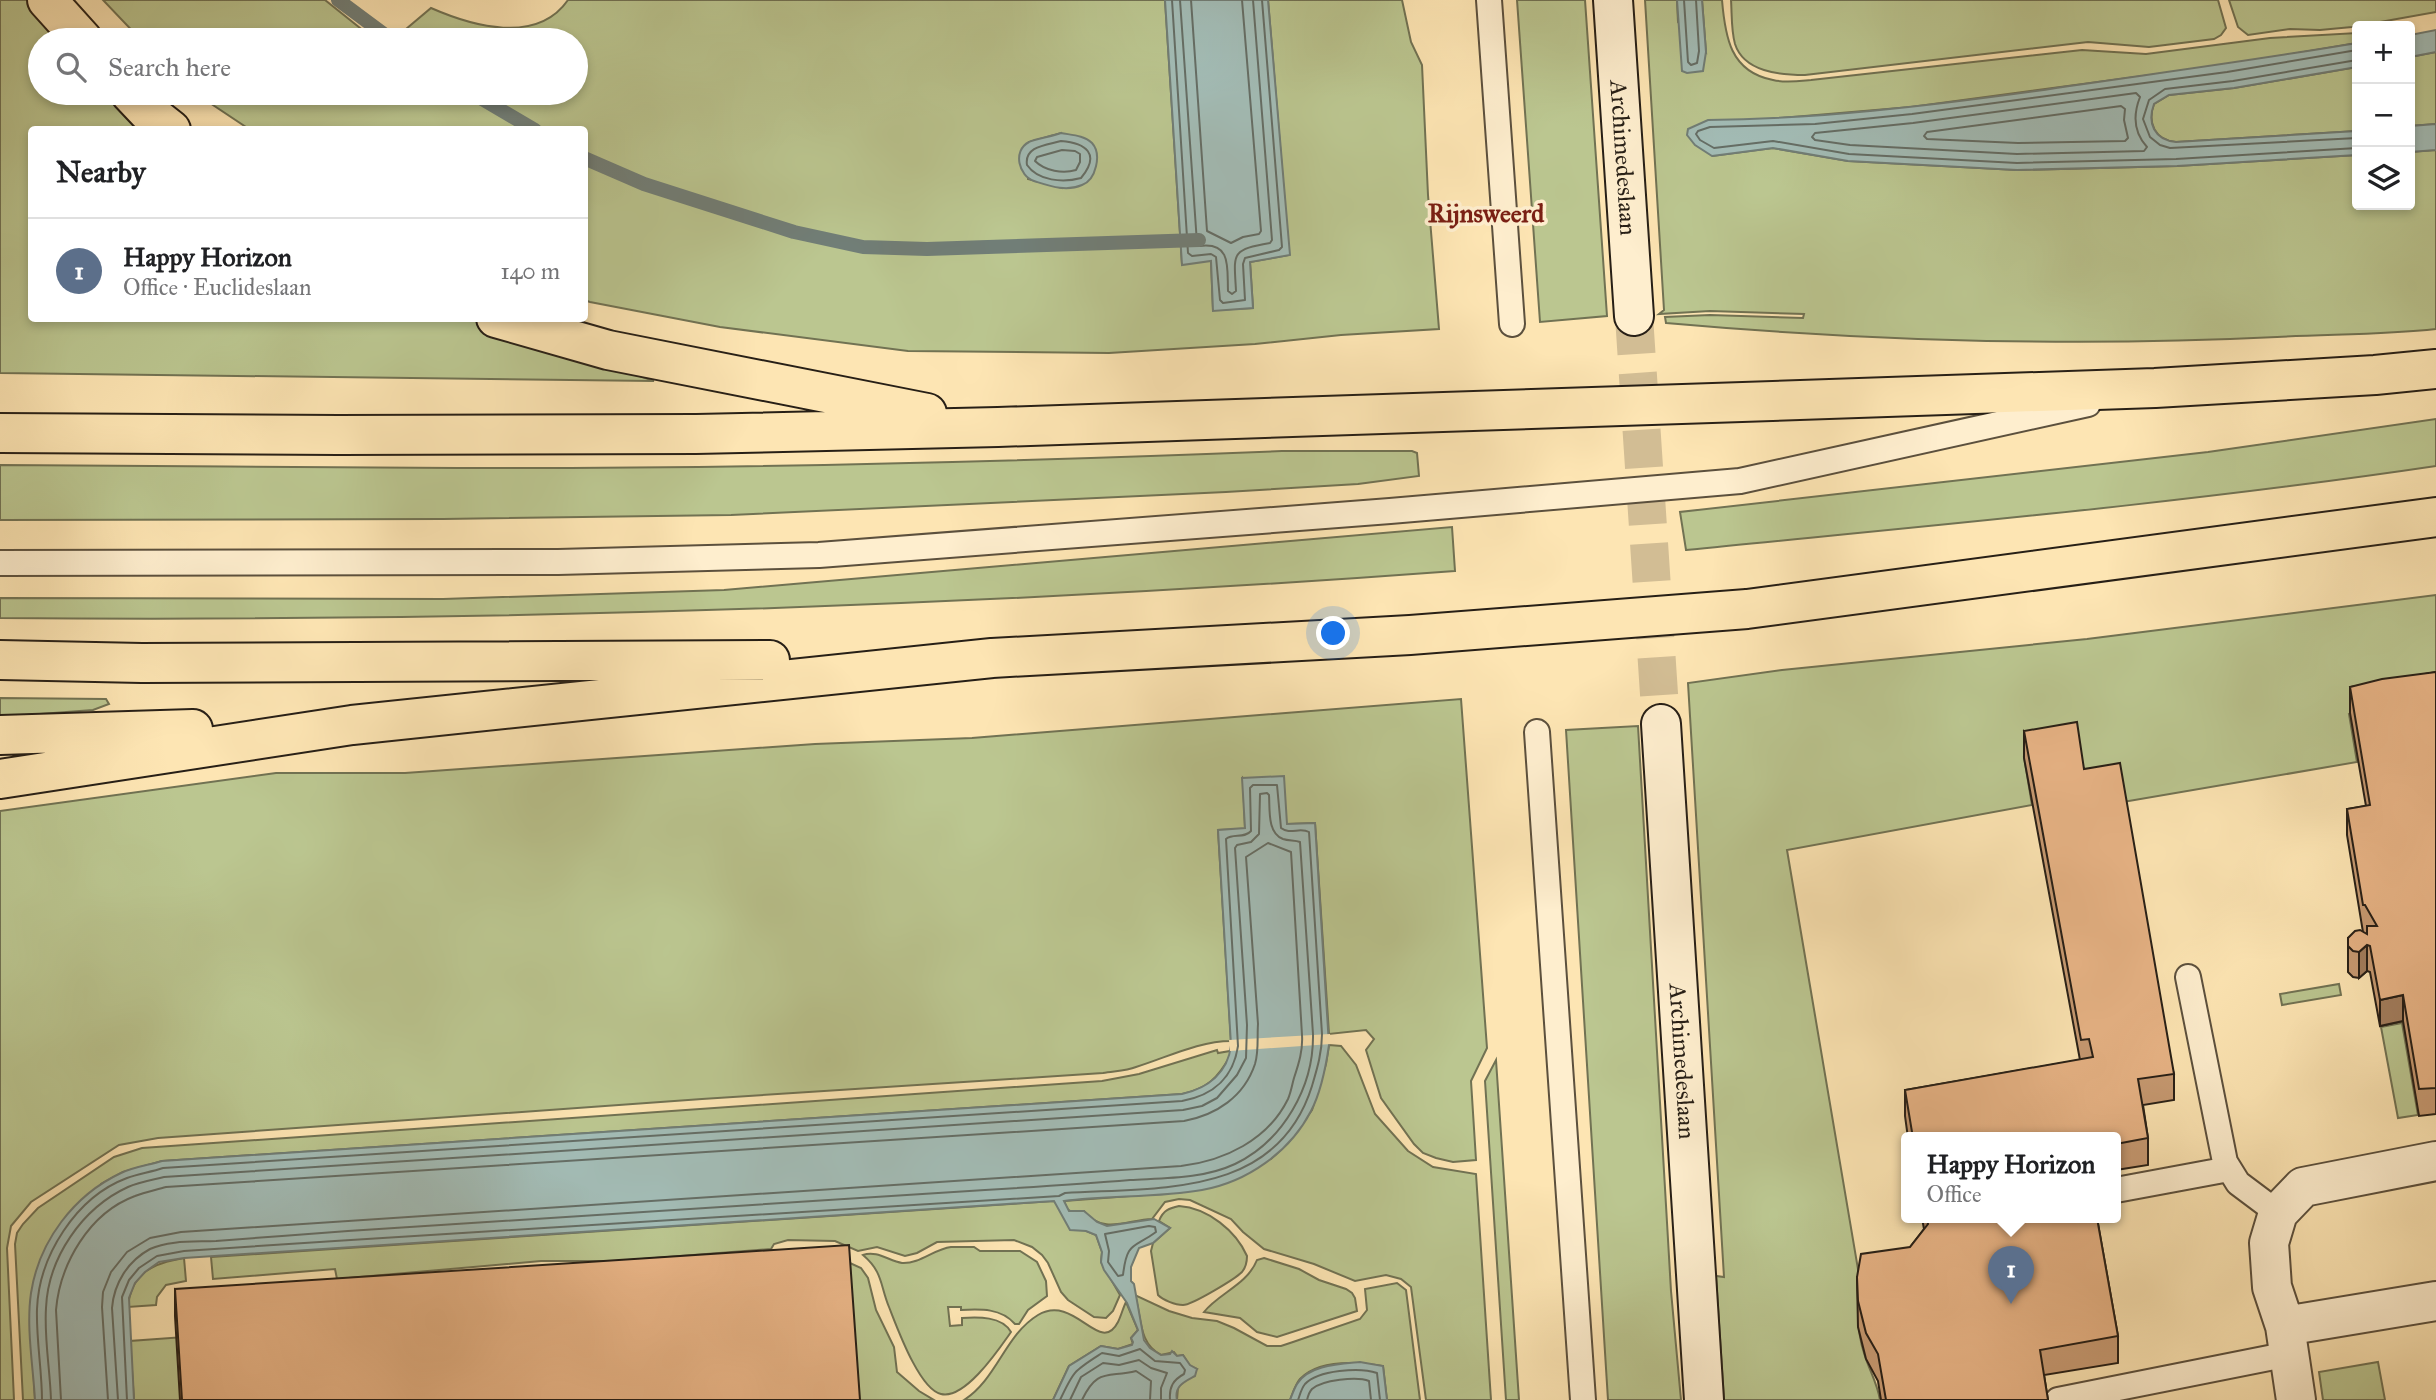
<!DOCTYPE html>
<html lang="en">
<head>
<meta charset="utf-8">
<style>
	body { margin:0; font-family:"IM FELL Great Primer",serif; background:#f2f2f2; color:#202124 }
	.controls { position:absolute; right:21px; top:21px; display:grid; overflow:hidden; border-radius:7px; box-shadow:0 4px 10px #0003 }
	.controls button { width:63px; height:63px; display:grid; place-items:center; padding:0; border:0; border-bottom:2px solid #e0e0e0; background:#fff; color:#202124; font:35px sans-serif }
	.you { position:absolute; left:1334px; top:634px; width:24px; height:24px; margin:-18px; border:5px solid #fff; border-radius:50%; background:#1a73e8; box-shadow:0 0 0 10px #1a73e833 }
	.badge { display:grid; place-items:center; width:46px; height:46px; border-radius:50%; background:#8f2418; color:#fff; font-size:23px; font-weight:700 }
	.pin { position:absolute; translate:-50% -58px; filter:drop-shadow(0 2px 4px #0008) }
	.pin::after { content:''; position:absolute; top:37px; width:24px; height:21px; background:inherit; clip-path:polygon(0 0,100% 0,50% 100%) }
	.popup { position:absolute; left:1901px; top:1132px; width:220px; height:91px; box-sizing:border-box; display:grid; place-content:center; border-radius:7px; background:#fff; filter:drop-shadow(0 2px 5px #0005); font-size:23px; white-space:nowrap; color:#757577 }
	.popup b { font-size:26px; color:#202124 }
	.popup::after { content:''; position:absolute; left:50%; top:100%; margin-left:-14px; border:14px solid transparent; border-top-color:#fff }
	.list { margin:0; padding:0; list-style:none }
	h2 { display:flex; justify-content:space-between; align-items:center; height:91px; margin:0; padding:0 28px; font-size:30px }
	h2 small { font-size:23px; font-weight:400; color:#757577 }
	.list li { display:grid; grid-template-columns:46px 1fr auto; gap:21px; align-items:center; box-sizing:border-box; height:105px; padding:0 28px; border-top:2px solid #e0e0e0 }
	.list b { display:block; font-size:26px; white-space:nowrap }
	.list p { margin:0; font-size:23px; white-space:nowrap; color:#757577 }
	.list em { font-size:23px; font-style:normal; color:#757577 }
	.icon { flex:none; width:38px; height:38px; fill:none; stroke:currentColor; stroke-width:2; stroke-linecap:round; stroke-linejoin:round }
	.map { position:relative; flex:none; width:2436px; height:1400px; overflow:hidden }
	.search { position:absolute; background:#fff; box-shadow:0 4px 10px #0003; left:28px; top:28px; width:560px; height:77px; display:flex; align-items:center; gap:18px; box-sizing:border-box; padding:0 24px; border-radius:38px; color:#757577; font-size:26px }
	.panel { position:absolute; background:#fff; box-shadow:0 4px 10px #0003; left:28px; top:126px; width:560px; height:196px; border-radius:7px }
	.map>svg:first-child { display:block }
	.green { fill:#bbc690; stroke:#717253; stroke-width:2; fill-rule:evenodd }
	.water { fill:#a3bdb7; stroke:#717e77; stroke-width:2 }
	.pier { fill:#fde5b3 }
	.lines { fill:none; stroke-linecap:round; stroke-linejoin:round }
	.shore { stroke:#656e66; stroke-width:2 }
	.stream { stroke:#717e77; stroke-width:14 }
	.secondary-tunnel { stroke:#d2bd94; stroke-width:38; stroke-dasharray:38 19; stroke-linecap:butt }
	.lane-casing { stroke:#5c503d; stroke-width:28 }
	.street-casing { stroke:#5c503d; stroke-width:42 }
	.secondary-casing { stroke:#271f16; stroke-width:42 }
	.highway-casing { stroke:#271f16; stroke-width:42 }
	.lane { stroke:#feeece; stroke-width:24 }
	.street { stroke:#feeece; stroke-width:38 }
	.secondary { stroke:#feeece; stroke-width:38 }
	.highway { stroke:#fde5b3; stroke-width:38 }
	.wall { fill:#c79a72; stroke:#271f16; stroke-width:2 }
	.shaded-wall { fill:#a27d5d; stroke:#271f16; stroke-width:2 }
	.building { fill:#e7b385; stroke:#271f16; stroke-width:2 }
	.labels { text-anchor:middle; stroke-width:7; stroke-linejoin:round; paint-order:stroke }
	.street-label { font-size:24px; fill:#271f16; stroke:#feeece }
	.neighbourhood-label { font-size:26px; font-weight:bold; fill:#7a1f14; stroke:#feeece }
</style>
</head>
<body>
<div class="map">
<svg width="2436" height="1400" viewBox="0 0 2436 1400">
	<rect width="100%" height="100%" fill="#fde5b3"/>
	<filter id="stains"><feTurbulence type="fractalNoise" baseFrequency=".00286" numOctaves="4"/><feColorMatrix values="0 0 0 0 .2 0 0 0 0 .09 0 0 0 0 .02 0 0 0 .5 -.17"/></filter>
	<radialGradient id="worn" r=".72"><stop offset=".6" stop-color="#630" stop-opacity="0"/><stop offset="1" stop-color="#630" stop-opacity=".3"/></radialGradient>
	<path class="green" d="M0,0H33L68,40H40V93H114L146,129L32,130V318L477,319L654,381L0,373Z
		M103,0H325L375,40H141Z
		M568,0H1165L1182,264L1211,260L1213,310L1253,308L1250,262L1289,255L1268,0H1402L1411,42L1422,65L1428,195L1439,329L1341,335L1255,344L1109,353L908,351L720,327L590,302L584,300V130L249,129L195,93H576V40H393L431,8C472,26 537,45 568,0ZM1061,133L1062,188L1028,179L1029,142Z
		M1517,0H1585L1607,316L1540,322Z
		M1645,0H1677L1678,22L1706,52L1702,0H1722C1725,36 1730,72 1773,80C1785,83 1799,81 1811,80L2082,50L2146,54L2270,38L2357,33V43L2226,65L1911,107L1770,119L1712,156L1773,148L1848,161L2017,170L2177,166L2357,155V205H2410V152L2436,150V329C2383,335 2330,334 2277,337C2073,347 1869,341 1666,323L1665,317L1710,315L1803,318L1804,314L1710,311L1659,314L1664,310Z
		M1731,0H2218L2226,28L2221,35L2214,39L2149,47L2088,42L1805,75C1780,75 1744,72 1735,44C1731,30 1732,14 1731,0Z
		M2229,0H2436V12L2352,27L2320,30L2290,29L2248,35L2238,27Z
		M2436,52V124L2410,126V57Z
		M2357,67V131L2176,142C2155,140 2147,123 2154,104L2169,95L2234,88Z
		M2436,419V466C2187,503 1936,525 1686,550L1680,512L2208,452Z
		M1282,451H1412L1417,453L1419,476L1358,484L1226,492L731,515L443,519L0,520V465C152,465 305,468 457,468C732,469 1007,462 1282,451Z
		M1452,527L1455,571C971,607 485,622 0,618V598L443,599L724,590Z
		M2436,595V699L2370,708L2349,714L2357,762L2123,802L2084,796L2075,748L2024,757L2032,805L1787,850L1860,1281C1858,1305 1856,1329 1864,1353C1869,1370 1877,1382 1880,1400H1724L1716,1276L1724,1277L1688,683L1782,670L2087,639Z
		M0,698L106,699L109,704L93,710L0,717Z
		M1461,699L1487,1048L1471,1081L1476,1160L1453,1162L1436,1158L1423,1153L1414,1144L1381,1098L1366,1050L1374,1039L1366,1030L1329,1034L1315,823L1287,824L1243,778L1245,829L1218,830L1231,1041C1199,1041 1168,1057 1136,1067C1126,1071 1114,1071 1103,1073L702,1099L158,1138L119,1145L31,1202L11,1226L7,1248L14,1400H0V811L276,773H405L815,744L972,738Z
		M1638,726L1671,1291L1681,1400H1608L1566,730Z
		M2339,984L2341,995L2282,1005L2280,994Z
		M2402,1023L2418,1115L2398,1118L2381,1027Z
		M1329,1045L1341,1046L1356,1065L1375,1114L1408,1151L1433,1167L1476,1174L1491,1400H1426L1411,1287L1401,1279L1386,1275L1355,1281L1314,1264L1264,1249L1243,1232L1231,1219L1190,1200L1179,1199L1165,1202L1152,1219C1127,1220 1103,1235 1084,1211L1072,1212L1067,1209L1064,1201L1183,1192L1271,1159L1288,1143L1312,1110L1326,1064Z
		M1217,1050L1218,1053L1230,1051V1056C1218,1078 1207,1089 1182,1094L162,1161L123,1172L101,1184L30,1310L35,1400H23L15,1244L17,1233L23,1224L38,1208L114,1157L142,1148L1102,1081L1139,1074Z
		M1496,1060L1519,1400H1506L1485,1081Z
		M1054,1201L1086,1231L1096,1235L1102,1252L1101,1262L1120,1295L1113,1311L1106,1318L1094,1317L1068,1300L1061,1292L1048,1263L1042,1255L1032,1247L1014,1240L937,1242L917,1253L905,1256L877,1247L858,1251L835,1241L788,1240L774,1244L771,1249L616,1261H541L337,1279L335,1269L213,1279L211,1257Z
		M1179,1206C1208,1208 1236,1231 1247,1256C1247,1263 1246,1267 1242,1272C1235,1279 1192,1305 1183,1305C1175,1305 1163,1300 1158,1295L1151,1251L1153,1243L1170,1228L1159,1221C1163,1210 1170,1208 1179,1206Z
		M951,1247H974L980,1251H1020L1037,1262L1046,1281L1047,1296L1028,1310L1019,1324H1015C1001,1308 981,1309 961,1310V1307H948L950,1326L962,1325V1318C978,1317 1002,1316 1011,1332C999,1349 965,1400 941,1394C919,1389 897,1327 889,1307C880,1285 883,1272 863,1255C877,1250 889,1261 902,1263C920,1264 934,1249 951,1247Z
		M184,1258L186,1281L166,1285L157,1297L156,1305L128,1307C131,1272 154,1263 184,1258Z
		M839,1258L861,1268L868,1278L876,1310L894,1347L897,1372L919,1391L934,1400H858Z
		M1264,1258L1299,1269L1319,1280L1346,1289L1352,1293L1355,1298L1357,1311L1277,1337L1257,1332L1240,1318L1204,1312C1219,1293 1247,1285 1257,1260Z
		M1397,1283L1406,1290L1420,1400H1387L1383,1366C1358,1362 1319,1359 1300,1379C1295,1385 1293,1393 1290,1400H1177L1178,1387L1197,1369L1190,1366L1183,1355L1177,1356L1174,1352L1161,1355C1138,1343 1142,1318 1135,1295L1169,1311L1192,1318L1217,1321L1234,1328L1267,1346H1281L1293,1342L1360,1319L1367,1310L1365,1289Z
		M1126,1302L1138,1330L1131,1338L1133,1344L1118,1349L1101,1346L1069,1366L1053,1400H964C997,1379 1005,1335 1038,1315C1075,1293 1100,1357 1118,1322C1121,1316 1123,1308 1126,1302Z
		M184,1337L186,1400H134L130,1341Z
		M2378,1362L2385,1400H2323L2319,1372Z"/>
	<path class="water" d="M1165,0H1268L1290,255L1250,262L1253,308L1213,311L1211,261L1182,265Z
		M1677,0H1702L1706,52L1703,71L1687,73L1682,71Z
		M2436,30V52L2410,57V35Z
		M2357,43V67L2234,88L2169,95L2154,104C2147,123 2154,140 2176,142L2357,131V155L2177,166L2017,170L1848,161L1773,148L1712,156L1695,145L1687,135L1688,129L1708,120C1819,119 1927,106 2036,91C2143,75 2250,61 2357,43Z
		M2436,124V150L2410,152V126Z
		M1061,133C1071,135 1084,135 1092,143C1102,154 1096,180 1082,185C1066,192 1050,186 1034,181C1019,176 1012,151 1029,142C1034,139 1054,136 1061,133Z
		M1284,776L1287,824L1315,823L1329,1045C1326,1066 1321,1092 1311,1111C1290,1152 1247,1182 1202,1190C1157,1198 1109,1195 1064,1201L1069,1211H1084L1097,1222L1107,1226L1154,1219L1170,1228L1153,1243L1139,1248L1131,1267V1281L1134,1284L1144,1340L1150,1348L1161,1355L1170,1354L1172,1351L1177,1356L1183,1355L1190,1365L1197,1369L1195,1376C1184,1382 1174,1386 1177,1400H1053L1069,1366L1101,1346L1118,1349L1132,1345L1133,1342L1131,1338L1138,1330L1127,1303L1104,1270L1101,1262L1102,1252L1096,1235L1086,1231L1070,1230L1054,1201L184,1258L159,1262L145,1272L135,1283L129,1298L134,1400H35C33,1365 26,1327 31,1293C39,1241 74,1195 121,1173C133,1167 149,1165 162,1161L1182,1094C1208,1088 1228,1073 1231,1045L1218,830L1245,828L1242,778Z
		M1360,1362L1383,1366L1387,1400H1290C1292,1395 1294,1389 1297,1384C1308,1365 1340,1364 1360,1362Z"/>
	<path class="pier" d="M1330,1034L1331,1044L1230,1051L1229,1040Z"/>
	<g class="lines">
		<path class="shore" d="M1172,0L1188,253L1192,256L1211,254L1216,257L1220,300L1223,303L1245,300L1243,264L1245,258L1279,250L1282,247L1262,0
			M1180,0L1197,243L1200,246C1232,242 1227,268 1228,291L1232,294L1236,291C1234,253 1230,250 1270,243L1272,240L1253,0
			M1191,0L1207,231L1231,243L1243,237L1259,234L1261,231L1242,0
			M1684,0L1688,62L1691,65L1697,63L1699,51L1696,0
			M2357,50L2227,72L1912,114L1815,124L1710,127L1698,131L1696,134L1700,140L1714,148L1773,141L1849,154L2017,163L2176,159L2357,148
			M2357,60L2233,81L2165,89L2149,100L2143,119L2150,137L2160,145L2170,148L2357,138
			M2136,93L2140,97C2133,115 2133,132 2147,147L2144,151L2017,154L1850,145L1815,140L1812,137L1815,133L1913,123Z
			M2121,106L2125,109L2124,120L2128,138L2125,141L2018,143L1927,139L1924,136L1927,132Z
			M1061,141C1086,143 1101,154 1081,178C1063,183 1038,181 1027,165C1024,146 1047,145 1061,141Z
			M1062,150L1075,151L1080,154V162L1076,170C1063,174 1045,171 1035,161L1037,157Z
			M1149,1226L1155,1227L1156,1232C1133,1249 1127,1241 1123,1275L1118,1276L1108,1262L1109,1251L1105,1234Z
			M42,1400C42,1370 36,1339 37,1309C39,1256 76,1197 127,1178C138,1174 151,1172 163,1168L1182,1101C1213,1095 1233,1079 1238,1046L1226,839C1233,833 1244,839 1251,831L1250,788L1253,785H1277L1281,828C1290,835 1300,827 1309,832L1322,1034C1322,1053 1317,1069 1312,1086C1277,1198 1160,1187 1065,1193L1059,1196L335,1241L184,1251L157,1256L139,1268L129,1280L122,1297L127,1400
			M51,1400C50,1369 44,1338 46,1308C48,1258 82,1208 128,1187C139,1182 152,1180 164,1177L1183,1110L1202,1106L1217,1098L1237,1075L1246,1058L1247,1025L1235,848L1237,845L1251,842L1259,834L1260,794L1267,793L1269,795C1270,809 1267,833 1283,839C1289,841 1295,840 1300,842L1313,1034C1314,1087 1283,1141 1235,1164C1203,1179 1165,1178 1130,1180C1082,1184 1034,1187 985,1190C773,1203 560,1218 348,1231C304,1234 260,1238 216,1241C195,1242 169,1240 150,1249C128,1261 114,1283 112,1308L118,1400
			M61,1400L56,1310C60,1264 89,1213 135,1196C145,1192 156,1190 166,1187L1184,1121C1216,1115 1244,1097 1255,1064C1259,1051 1257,1037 1258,1024L1246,857L1268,843L1291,852L1302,1035C1303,1050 1299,1063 1294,1078C1292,1085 1291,1092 1288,1099C1268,1140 1224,1161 1181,1166L181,1232L150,1238L127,1252L111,1272L103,1292L102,1307L108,1400
			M1060,1400C1074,1370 1074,1371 1102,1353L1119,1356L1140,1349L1155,1361L1180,1363L1185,1370L1184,1374C1173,1380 1169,1387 1170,1400
			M1070,1400L1081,1377L1103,1363L1119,1365L1139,1360L1151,1368L1167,1373L1161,1388V1400
			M1082,1400C1097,1368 1107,1378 1136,1371L1151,1381L1150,1400
			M1298,1400C1300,1395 1301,1389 1305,1384C1318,1370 1360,1367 1377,1373L1380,1400
			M1307,1400C1308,1396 1309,1392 1312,1389C1322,1380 1357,1376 1369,1381L1371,1400"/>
		<path class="stream" d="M338,0L392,40
			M472,93L535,130
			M584,158L644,184L794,232L863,247L927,249L1199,240"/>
		<path class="secondary-tunnel" d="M1634,316L1661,724"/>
		<g class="lane-casing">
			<path id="lane" d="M1489,0L1512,324
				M0,563L558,562L819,555L1390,511L1740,481L2088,404
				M1537,732L1583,1400
				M2188,977L2225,1162L2238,1183L2278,1213
				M2116,1190L2229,1169
				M2058,1400L2289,1354"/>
		</g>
		<g class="street-casing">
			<path id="street" d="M2436,1161L2303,1187L2278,1213L2269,1243L2272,1287L2285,1326L2436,1301
				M2285,1326L2296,1400"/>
		</g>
		<g class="secondary-casing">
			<g id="secondary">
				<path id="s1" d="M1613,0L1634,316"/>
				<path id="s2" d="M1661,724L1704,1400"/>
			</g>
		</g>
		<g class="highway-casing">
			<path id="highway" d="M47,0L83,40
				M130,93L147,111L171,130
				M496,318L608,350L927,413
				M0,433L339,435L696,434L998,427L2155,388L2375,375L2436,369
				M0,660L142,663L770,660
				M0,735L193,729
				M0,779L352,725L992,658L1410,635L1747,609L2436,517"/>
		</g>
		<use href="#lane" class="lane"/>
		<use href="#street" class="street"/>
		<use href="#secondary" class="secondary"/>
		<use href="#highway" class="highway"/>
	</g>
	<path class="wall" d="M2436,672V1114L2419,1116L2403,1021L2380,1026L2370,972L2367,971L2359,978L2353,977L2348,972V938L2363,932L2347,835V809L2366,806L2350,713V687Z
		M2024,731L2084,769L2174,1074V1100L2143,1105L2148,1138V1165L2116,1170V1138H1908L1905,1116V1090L2080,1060L2024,758Z
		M1922,1218H2097L2118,1336V1363L2044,1375L2048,1400H1881L1878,1381L1866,1359L1858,1327L1857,1277L1910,1247L1924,1229Z
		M175,1289L860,1400H180L175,1316Z"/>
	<path class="shaded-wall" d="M2367,945V971L2359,978V952Z
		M2403,995V1021L2380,1026V1000Z"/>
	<path class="building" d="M2436,672V1088L2419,1089L2403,995L2380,1000L2370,946L2367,945L2359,952L2353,951L2348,946V938L2355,931L2360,930L2367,934V926H2377L2365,905H2363L2347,809L2370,805L2350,687L2382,679Z
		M2077,722L2084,769L2120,763L2174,1074L2138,1079L2148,1138L2116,1144V1138H1913L1905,1090L2093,1057L2089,1039L2081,1040L2024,731Z
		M1927,1218H2097L2118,1336L2040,1350L2048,1400H1886L1878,1354L1866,1333L1858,1301L1857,1277L1861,1254L1910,1247L1928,1224Z
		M849,1245L860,1400H182L175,1289Z"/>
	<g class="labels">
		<g class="street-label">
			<text dy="8" stroke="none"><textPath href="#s1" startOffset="158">Archimedeslaan</textPath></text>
			<text dy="8" stroke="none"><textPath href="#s2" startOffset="338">Archimedeslaan</textPath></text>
		</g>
		<g class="neighbourhood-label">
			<text x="1486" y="222">Rijnsweerd</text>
		</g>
	</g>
	<rect width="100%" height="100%" filter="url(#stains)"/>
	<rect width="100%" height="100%" fill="url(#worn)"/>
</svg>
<div class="controls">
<button>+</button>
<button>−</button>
<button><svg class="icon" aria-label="layers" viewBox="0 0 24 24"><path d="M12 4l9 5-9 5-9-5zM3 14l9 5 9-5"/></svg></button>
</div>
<div class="you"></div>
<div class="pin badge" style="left:2011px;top:1304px;background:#5c6f8a">1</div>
<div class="popup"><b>Happy Horizon</b>Office</div>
<div class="search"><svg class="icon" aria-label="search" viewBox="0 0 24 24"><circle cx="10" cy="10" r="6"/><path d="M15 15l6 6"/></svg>Search here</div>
<section class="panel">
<h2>Nearby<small></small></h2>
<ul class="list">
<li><span class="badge" style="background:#5c6f8a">1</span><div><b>Happy Horizon</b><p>Office · Euclideslaan</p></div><em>140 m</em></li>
</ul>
</section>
</div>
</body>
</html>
